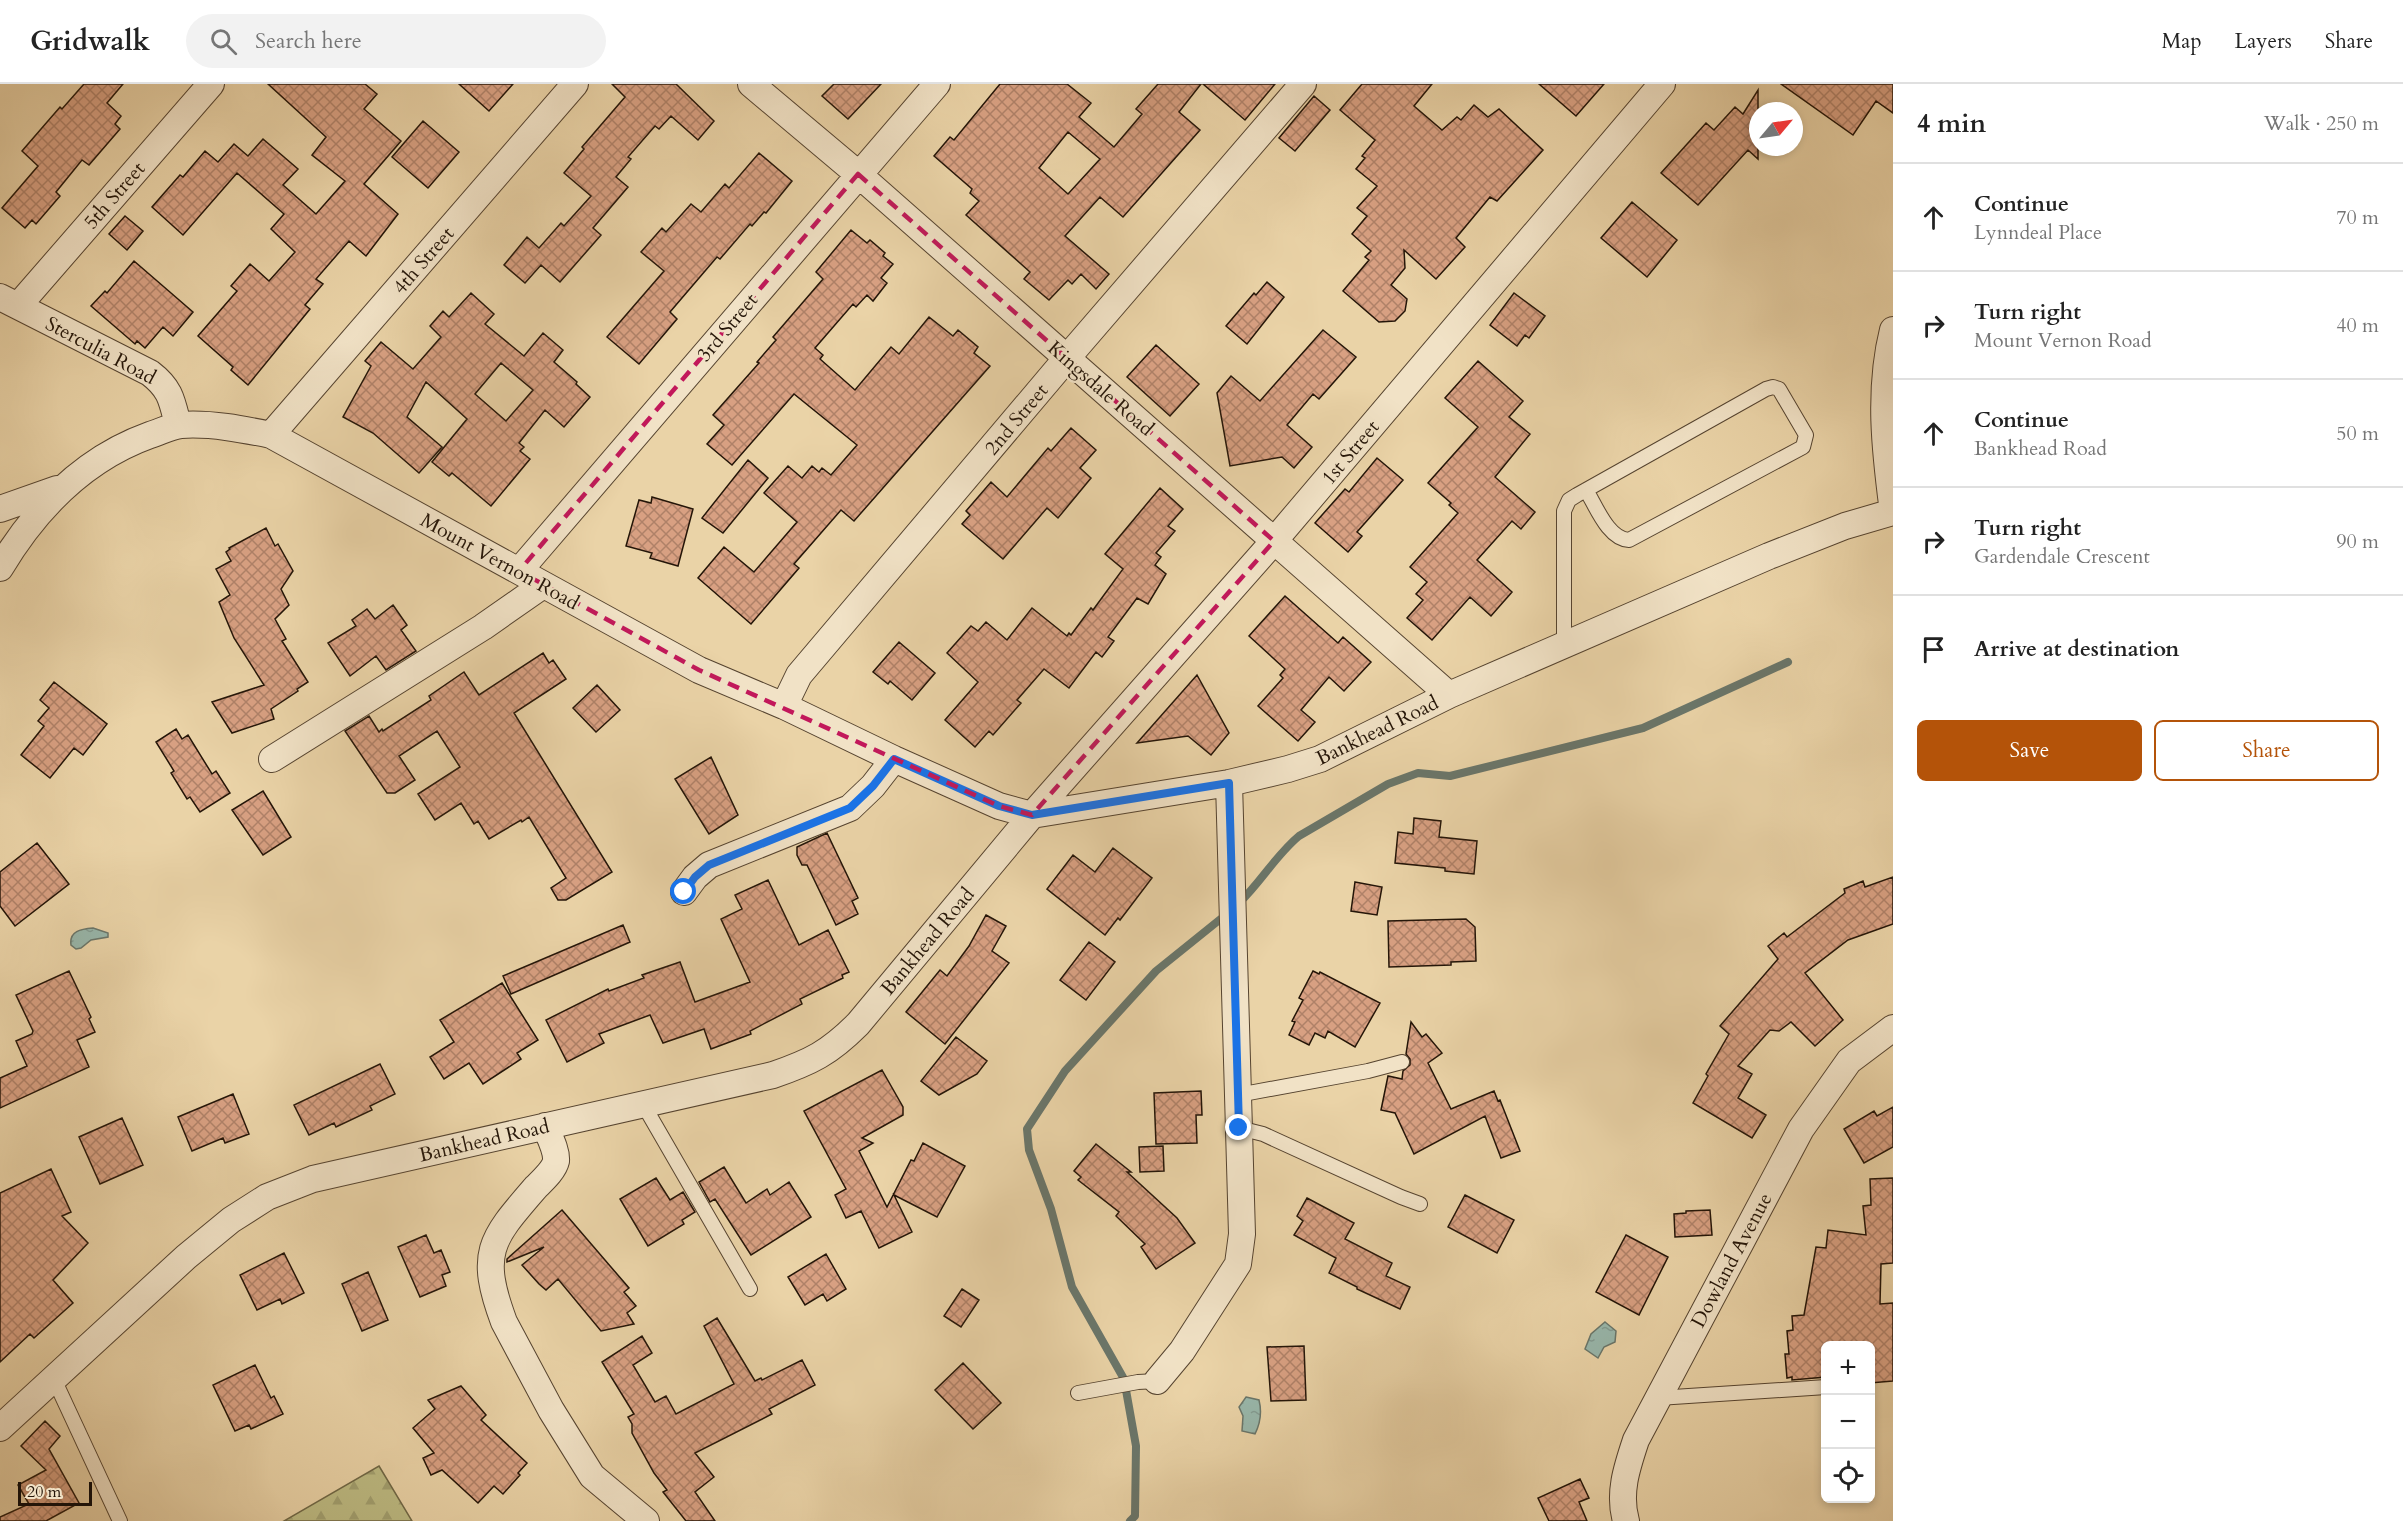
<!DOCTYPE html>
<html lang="en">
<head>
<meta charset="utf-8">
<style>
	body { margin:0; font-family:Cardo,serif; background:#f2f2f2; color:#222 }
	.controls { position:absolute; right:18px; bottom:18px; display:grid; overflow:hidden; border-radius:9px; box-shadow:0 3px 9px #0003 }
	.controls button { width:54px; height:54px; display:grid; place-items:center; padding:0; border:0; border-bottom:2px solid #e0e0e0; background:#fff; color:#222; font:30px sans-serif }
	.compass { position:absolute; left:1749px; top:18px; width:54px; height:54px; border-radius:50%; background:#fff; box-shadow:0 3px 9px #0003; rotate:61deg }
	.scale { position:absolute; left:18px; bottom:15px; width:74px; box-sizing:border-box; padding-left:6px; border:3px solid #241508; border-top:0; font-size:16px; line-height:21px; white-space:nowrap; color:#241508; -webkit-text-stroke:4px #f1e2c6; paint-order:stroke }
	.stop { position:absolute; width:18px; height:18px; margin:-14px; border:4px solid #1a73e8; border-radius:50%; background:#fff }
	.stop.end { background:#1a73e8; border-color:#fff; box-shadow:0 2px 6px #0008 }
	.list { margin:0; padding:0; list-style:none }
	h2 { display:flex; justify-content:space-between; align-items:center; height:78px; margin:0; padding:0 24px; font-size:26px }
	h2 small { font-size:20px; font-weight:400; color:#767676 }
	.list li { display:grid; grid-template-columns:39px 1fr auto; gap:18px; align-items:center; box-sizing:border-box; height:108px; padding:0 24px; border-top:2px solid #e0e0e0 }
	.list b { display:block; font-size:22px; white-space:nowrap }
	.list p { margin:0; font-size:20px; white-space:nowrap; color:#767676 }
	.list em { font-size:20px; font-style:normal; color:#767676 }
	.actions { display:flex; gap:12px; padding:18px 24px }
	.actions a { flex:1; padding:14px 0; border:2px solid #b45309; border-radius:9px; text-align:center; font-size:21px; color:#b45309 }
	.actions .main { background:#b45309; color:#fff }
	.icon { flex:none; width:33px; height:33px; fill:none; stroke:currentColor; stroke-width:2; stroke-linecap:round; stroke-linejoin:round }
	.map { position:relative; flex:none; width:1893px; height:1437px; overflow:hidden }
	header { display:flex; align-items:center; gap:36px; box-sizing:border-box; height:84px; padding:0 30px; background:#fff; border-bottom:2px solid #e0e0e0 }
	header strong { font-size:28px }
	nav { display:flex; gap:33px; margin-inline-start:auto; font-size:21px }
	.search { width:420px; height:54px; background:#f2f2f2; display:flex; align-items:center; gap:15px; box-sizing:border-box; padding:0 21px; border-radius:33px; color:#767676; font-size:22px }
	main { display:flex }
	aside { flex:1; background:#fff }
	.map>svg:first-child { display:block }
	.forest { fill:url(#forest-firs); stroke:#706846; stroke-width:1.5 }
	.water { fill:url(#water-ripples); stroke:#6a766a; stroke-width:1.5 }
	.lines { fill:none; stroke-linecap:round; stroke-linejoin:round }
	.stream { stroke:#6a766a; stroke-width:8 }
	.building { fill:url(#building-cross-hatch); stroke:#241508; stroke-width:1.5; fill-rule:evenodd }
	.lane-casing { stroke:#564430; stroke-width:16 }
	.street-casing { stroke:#564430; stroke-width:28 }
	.lane { stroke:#f1e2c6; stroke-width:14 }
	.street { stroke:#f1e2c6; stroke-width:26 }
	.route { stroke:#1a73e8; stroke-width:8 }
	.marked { fill:none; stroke:#c2185b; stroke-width:4.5; stroke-dasharray:12 8; stroke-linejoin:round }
	.labels { text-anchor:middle; stroke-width:5; stroke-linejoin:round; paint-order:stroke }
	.street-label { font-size:20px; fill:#241508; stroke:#f1e2c6 }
</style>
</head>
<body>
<header>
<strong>Gridwalk</strong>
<div class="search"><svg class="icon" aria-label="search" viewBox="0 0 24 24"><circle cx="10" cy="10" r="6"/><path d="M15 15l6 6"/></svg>Search here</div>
<nav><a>Map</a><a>Layers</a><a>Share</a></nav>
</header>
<main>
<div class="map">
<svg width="1893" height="1437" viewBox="0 0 1893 1437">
	<defs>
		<pattern id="forest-firs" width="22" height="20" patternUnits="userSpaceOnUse" patternTransform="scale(1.5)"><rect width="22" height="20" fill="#bdbb83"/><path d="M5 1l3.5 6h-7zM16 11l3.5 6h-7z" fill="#a2a070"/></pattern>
		<pattern id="water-ripples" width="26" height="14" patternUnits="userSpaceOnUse" patternTransform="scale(1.5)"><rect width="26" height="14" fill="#98b7ab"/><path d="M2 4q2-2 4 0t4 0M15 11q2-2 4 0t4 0" fill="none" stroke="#839c92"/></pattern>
		<pattern id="building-cross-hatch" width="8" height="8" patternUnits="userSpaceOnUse" patternTransform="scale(1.5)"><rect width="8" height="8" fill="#d8a082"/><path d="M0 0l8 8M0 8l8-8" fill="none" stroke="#af8168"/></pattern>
	</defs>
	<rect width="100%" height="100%" fill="#ead3a7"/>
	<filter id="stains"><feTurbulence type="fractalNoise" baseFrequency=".00333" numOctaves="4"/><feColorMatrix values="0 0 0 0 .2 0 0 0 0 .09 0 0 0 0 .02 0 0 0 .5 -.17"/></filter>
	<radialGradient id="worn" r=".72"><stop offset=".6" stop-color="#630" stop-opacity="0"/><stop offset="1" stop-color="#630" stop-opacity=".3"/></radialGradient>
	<path class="forest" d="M379,1382L412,1437H284Z"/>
	<path class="water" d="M93,844L108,849V853L91,856L81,864L76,865L71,861C69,847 81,845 93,844Z
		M1605,1238L1616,1247L1615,1258L1604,1263L1598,1274L1585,1265L1591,1250Z
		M1246,1313L1259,1316C1262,1328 1261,1338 1255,1350L1242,1347L1243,1332L1239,1323Z"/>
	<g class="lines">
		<path class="stream" d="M1239,819C1261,798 1276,771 1299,752L1388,700L1418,689L1450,692L1643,644L1788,578
			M1130,1437L1135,1432L1136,1362L1124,1295L1072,1203L1051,1125L1029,1066L1027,1045L1065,987L1156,887L1228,829"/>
	</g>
	<path class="building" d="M84,0H123L107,19L121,32L115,40L120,45L89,81L82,76L56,108L60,112L36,140L32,136L25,144L2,124L38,82L22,67L60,23L62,25Z
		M268,0H365L377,10L364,25L401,57L364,100L398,130L366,172L349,157L316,195L323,200L305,221L310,225L248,301L231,286L233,283L198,252L237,207L231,202L250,180L269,197L295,168L271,145L284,130L237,89L183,151L152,123L180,91L183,93L205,67L218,78L234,60L248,72L263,55L298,85L283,101L316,130L345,97L312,71L326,53Z
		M459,0H513L489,27Z
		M612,0H676L714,37L698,56L671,32L659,45L655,42L628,73L631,75L616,93L628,103L593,144L601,151L560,198L541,181L525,199L504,181L527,153L539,164L561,139L564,142L591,112L564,89L584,65L582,63L625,13Z
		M834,0H881L848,35L822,12Z
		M1000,0H1067L1091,19L1079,33L1114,63L1142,30L1136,25L1158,0H1201L1179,28L1200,46L1123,133L1100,113L1065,152L1109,190L1096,205L1081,190L1072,200L1068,196L1049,216L1024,195L1030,188L966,131L979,117L970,109L972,105L934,72L950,53L954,56ZM1068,48L1100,75L1068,110L1039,84Z
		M1203,0H1275L1245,36Z
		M1362,0H1432L1414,22L1442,46L1457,33L1461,36L1474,21L1488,33L1499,25L1543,66L1497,117L1490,113L1456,154L1465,163L1436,195L1404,166L1405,184L1391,201L1407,215L1405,227L1395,237L1379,238L1343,207L1369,176L1365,173L1371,167L1352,150L1367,132L1357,124L1377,102L1356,85L1365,74L1362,72L1375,56L1340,26Z
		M1539,0H1604L1576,32Z
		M1781,0H1893V29L1876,17L1853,51Z
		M1758,6V75L1748,66L1698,121L1661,89L1706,39L1714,46L1735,23L1743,30Z
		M1314,12L1330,26L1295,67L1279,54Z
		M423,37L459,68L428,104L392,73Z
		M759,69L792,97L766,129L764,128L752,142L750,140L720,175L717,173L670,228L677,235L639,280L607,253L664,187L641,168L662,144L666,148L691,120L701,128L725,100L729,104Z
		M1632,118L1677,156L1647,193L1601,154Z
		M125,132L143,147L127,166L109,150Z
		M851,146L867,159L870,156L885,169L883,172L893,180L881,194L887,199L873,217L867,211L856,223L853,220L815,264L823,271L820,275L855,306L891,263L899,270L929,233L953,252L958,246L978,263L974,269L990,282L854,437L841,426L794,480L799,484L751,540L698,494L724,463L754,488L797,438L764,409L788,382L802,394L812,382L819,388L822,384L831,391L857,361L794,310L732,381L707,360L724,341L713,331L759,279L757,278L776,256L773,253L823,195L816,188Z
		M134,177L193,228L173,252L163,243L145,264L137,257L135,260L91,222L105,207L107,209Z
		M1267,198L1284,213L1247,260L1226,242L1254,209L1256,211Z
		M471,209L494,230L485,240L524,272L543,249L563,266L554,278L577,298L576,300L590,313L564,343L545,326L519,359L524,363L520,367L530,375L491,422L452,389L449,392L432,378L467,335L426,298L407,333L442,363L419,389L373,349L343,333L371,282L365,277L381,258L413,285L441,253L430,242L443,227L449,233ZM501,279L533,306L506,337L475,310Z
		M1514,209L1545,232L1529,254L1525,251L1517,262L1490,241Z
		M1323,246L1356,273L1319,315L1313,310L1287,341L1312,363L1294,384L1282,373L1230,382L1217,309L1231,292L1260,317Z
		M1156,261L1199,300L1170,332L1127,293Z
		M1478,277L1523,317L1509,333L1530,350L1495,393L1535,428L1521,445L1512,437L1477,476L1512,508L1491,532L1470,513L1432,556L1407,534L1423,516L1416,510L1427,498L1410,483L1458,429L1449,421L1451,419L1428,399L1478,343L1445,314Z
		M1071,344L1096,366L1080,384L1091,394L1058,434L1047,424L1003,475L962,440L970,431L966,427L991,398L1007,413L1048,364L1051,367Z
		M1377,374L1403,396L1357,448L1362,452L1348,468L1315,439L1345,405L1349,408Z
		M748,376L768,394L723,449L702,434Z
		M1160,404L1183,425L1168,442L1175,447L1156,469L1161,473L1155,481L1166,490L1148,520L1137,514L1108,553L1114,557L1102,573L1096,568L1069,604L1044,585L1017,616L1021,619L993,651L989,647L975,663L945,636L978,598L947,569L971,542L978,547L986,538L1007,556L1032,524L1067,552L1069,549L1071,551L1091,524L1093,526L1123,485L1105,470Z
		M652,413L693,425L678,482L650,474L652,469L626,462L639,416L651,419Z
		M266,444L275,462L278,460L293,487L281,505L289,521L275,535L286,555L282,557L308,598L297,605L298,607L271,625L274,635L232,649L212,618L264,601L234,554L219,518L230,511L216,485L231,477L226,468L230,465L229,464Z
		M1285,512L1338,559L1343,553L1371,578L1344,607L1329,593L1301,626L1315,638L1298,657L1258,622L1283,594L1280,591L1285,585L1249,552Z
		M393,521L407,541L401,546L416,567L386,586L376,572L350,592L328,559L356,542L352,536L367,525L375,535Z
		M899,558L935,589L912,616L890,597L888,600L873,588Z
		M543,569L549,579L553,576L566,595L514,629L612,788L566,816H558L551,804L566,794L529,733L522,738L521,736L489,755L478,737L474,740L461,719L435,736L418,710L460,683L437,647L399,672L415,696L395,709H387L345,647L369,632L379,648L382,645L383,647L431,616L429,612L464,588L479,611Z
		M1197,591L1229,649L1211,671L1188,652L1137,659Z
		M54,598L107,640L83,671L74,664L50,694L21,671L44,642L38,637L49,624L40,616Z
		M597,601L620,626L596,648L573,624Z
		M176,645L182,655L188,651L212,690L216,687L230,709L200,728L190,713L187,715L171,689L174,687L156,658Z
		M711,673L738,731L709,750L675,695Z
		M263,707L291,753L263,771L232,726Z
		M1414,734L1441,737L1439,753L1477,757L1474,790L1445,787V784L1395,779L1398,748L1413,750Z
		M827,749L858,814L852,817L858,830L836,841L807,781H802L797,771V763Z
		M37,759L69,800L15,842L0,822V788Z
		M1113,764L1152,794L1120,836L1118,834L1105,851L1047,805L1073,771L1095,788Z
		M1893,793V840L1848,856L1805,889L1843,936L1815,962L1791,938L1779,947L1770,946L1738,982L1752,990L1738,1014L1766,1031L1752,1054L1693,1019L1708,992L1706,990L1729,950L1720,942L1778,875L1768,862L1784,849L1787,853L1845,809L1844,805L1863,797L1865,803Z
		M768,796L799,861L828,846L849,888L842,891L843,894L800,915L802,920L750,947L751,950L711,965L704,945L663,959L650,931L599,950L604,959L567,978L546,936L608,905L609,907L644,894L642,891L680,878L695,918L750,898L721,835L742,825L735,811Z
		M1355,798L1382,803L1377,831L1351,827Z
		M986,831L1006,842L992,867L1009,879L945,960L906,928L940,886L947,892L969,862Z
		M1466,835L1475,843L1476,877L1451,878V881L1389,883L1388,837Z
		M623,841L630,858L511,910L503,892Z
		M1089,858L1115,878L1086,916L1060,896Z
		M69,887L91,933L89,935L95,948L77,956L89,983L0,1024V994L27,982L16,957L32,950L33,947L16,911Z
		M1313,887L1319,890L1320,888L1380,919L1355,963L1328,947L1325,954L1315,949L1309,961L1289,951L1295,938L1292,937L1303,916L1299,914Z
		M502,899L538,956L517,969L521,975L483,1000L469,979L444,995L430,973L454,958L440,936Z
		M1411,938L1422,953L1426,950L1442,969L1428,979L1451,1025L1494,1007L1498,1017L1500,1016L1520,1067L1501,1074L1485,1032L1414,1070L1395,1029L1381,1026L1388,992L1402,995L1403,987L1410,981V975L1406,970Z
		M956,953L987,977L977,990L939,1011L921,997Z
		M380,980L395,1010L370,1022L372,1026L336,1043L334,1039L309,1051L294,1021Z
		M882,986L903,1023V1031L862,1054L873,1059L859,1067L887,1123L911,1076L914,1077L923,1059L965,1082L937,1133L894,1111L912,1148L879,1164L861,1127L846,1134L835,1111L846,1105L804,1027Z
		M1201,1007L1202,1031H1196L1197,1059L1156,1060L1154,1009Z
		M233,1010L249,1050L225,1059L223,1054L192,1067L178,1033Z
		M1893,1023V1063L1864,1079L1844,1045L1874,1027L1877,1032Z
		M122,1034L143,1081L100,1100L79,1053Z
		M1096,1060L1131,1088H1127L1177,1134L1195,1159L1156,1185L1141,1163L1145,1160L1116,1132L1119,1128L1078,1096L1081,1093L1074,1087Z
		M1163,1062L1164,1087L1140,1088L1139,1063Z
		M724,1083L746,1119L767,1105L770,1111L789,1098L811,1133L751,1171L715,1115L710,1118L699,1098Z
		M51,1085L71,1128L62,1132L88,1159L53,1196L73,1219L34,1254L30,1250L0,1278V1109Z
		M656,1094L670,1116L683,1108L695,1128L682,1136L684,1140L648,1162L620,1115Z
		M1893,1094V1179L1881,1180L1880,1220L1893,1219V1297L1870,1299V1262H1826V1293L1792,1296V1293L1787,1294L1785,1270H1789L1787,1247L1793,1246L1792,1232L1804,1231L1816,1163L1826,1164L1828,1146L1866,1151L1863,1122L1871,1121L1870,1095Z
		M1465,1111L1514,1136L1497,1169L1448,1143Z
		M1307,1114L1354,1139L1345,1155L1392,1179L1386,1192L1410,1203L1400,1225L1357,1205V1203L1329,1189L1336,1174L1294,1151L1303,1137L1297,1132Z
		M562,1126L629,1204L624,1208L636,1222L627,1229L634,1240L601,1247L558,1195L546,1206L539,1200L522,1181L544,1163L507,1178V1175Z
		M1710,1126L1712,1151L1675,1153L1674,1130L1686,1129V1127Z
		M426,1151L434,1169L441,1166L450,1188L442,1191L446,1202L420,1213L398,1163Z
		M1626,1151L1668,1173L1639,1231L1596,1208Z
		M284,1169L304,1209L282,1220L280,1215L257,1226L240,1191Z
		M826,1170L846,1205L827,1217L823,1210L805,1221L788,1193Z
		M368,1188L388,1236L362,1247L342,1200Z
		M962,1205L979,1216L961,1243L944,1232Z
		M717,1234L755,1297L761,1294L762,1296L802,1276L815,1301L769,1325L772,1330L695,1369L714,1393L695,1408L715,1437H686L663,1408L667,1406L654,1389L632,1349V1340L628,1333L634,1330L602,1278L642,1252L652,1269L633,1281L655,1318L666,1312L676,1330L734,1300L704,1242Z
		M1304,1262L1306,1316L1271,1317L1267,1263Z
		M963,1279L1001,1319L973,1345L935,1306Z
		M255,1281L271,1314L274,1312L283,1330L251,1345L249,1341L235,1347L213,1301Z
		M461,1302L486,1331L481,1336L527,1379L518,1389L520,1391L503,1410L494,1402L478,1419L442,1386L431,1391L423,1374L434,1369L413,1344L435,1325L428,1316Z
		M45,1337L60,1352L49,1365L79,1419L46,1437H0V1433L29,1420L18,1401L46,1386L21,1362Z
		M1580,1395L1589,1414L1579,1418L1587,1437H1549L1538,1414Z"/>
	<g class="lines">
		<g class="lane-casing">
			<path id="lane" d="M1564,561V427L1569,416L1577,411L1766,305L1773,303L1779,305L1806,351L1803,363L1629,456C1608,455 1596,422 1586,406
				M1238,1011L1368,987L1402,978
				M643,1020L750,1205
				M1239,1044L1263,1050L1401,1113L1420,1120
				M54,1295L120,1437
				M1078,1309L1138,1298L1157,1297
				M1658,1314L1826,1303"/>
		</g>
		<g class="street-casing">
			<path id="street" d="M751,0L858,90L1449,611
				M0,213L150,289C171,305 172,317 178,341
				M18,222L211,0
				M271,351L575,0
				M0,425L57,405
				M1893,428C1885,367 1878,306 1893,246
				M0,484C36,424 83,375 150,351C160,348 171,342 181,341C211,339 242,345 271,351L699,586L784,622L894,675L999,722L1032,731L1274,457L1662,0
				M519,487L937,0
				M784,622L799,591L1067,274L1303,0
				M272,675L483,543L543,501
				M684,808L695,793L709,781L850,724L873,702L894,675
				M545,1042C549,1052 557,1066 556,1077C554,1086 543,1096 536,1103C491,1155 478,1168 504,1238L551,1326L592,1392L646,1437
				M1157,1297L1182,1267L1238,1180L1242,1150L1229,699
				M0,1344L186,1173L231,1136L267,1113L313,1095L773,991C811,978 829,969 858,940L1032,731L1229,699L1288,685L1320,675L1449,611L1769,472L1845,442L1893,428
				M1626,1437C1618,1409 1627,1383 1636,1356L1801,1045L1849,977L1893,944"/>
		</g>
		<use href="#lane" class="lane"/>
		<use href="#street" class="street"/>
	</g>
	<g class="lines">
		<path class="route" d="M684,808L695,793L709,781L850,724L873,702L894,675L999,722L1032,731L1229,699L1239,1044"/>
	</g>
	<path class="marked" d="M858,90L1274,457L1032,731L999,722L699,586L519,487Z"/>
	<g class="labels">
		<g class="street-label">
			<text transform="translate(114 111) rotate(-49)" y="7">5th Street</text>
			<text transform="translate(423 176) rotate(-49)" y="7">4th Street</text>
			<text transform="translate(727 243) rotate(-50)" y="7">3rd Street</text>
			<text transform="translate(101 266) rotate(28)" y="7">Sterculia Road</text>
			<text transform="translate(1101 304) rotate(41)" y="7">Kingsdale Road</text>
			<text transform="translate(1016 335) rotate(-50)" y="7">2nd Street</text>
			<text transform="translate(1350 368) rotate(-50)" y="7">1st Street</text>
			<text transform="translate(500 477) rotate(29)" y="7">Mount Vernon Road</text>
			<text transform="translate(1377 646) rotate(-26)" y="7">Bankhead Road</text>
			<text transform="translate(927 857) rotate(-50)" y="7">Bankhead Road</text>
			<text transform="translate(484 1056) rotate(-13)" y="7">Bankhead Road</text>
			<text transform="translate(1731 1176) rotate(-62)" y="7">Dowland Avenue</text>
		</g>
	</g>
	<rect width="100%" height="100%" filter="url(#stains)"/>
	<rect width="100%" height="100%" fill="url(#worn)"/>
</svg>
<div class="controls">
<button>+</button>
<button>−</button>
<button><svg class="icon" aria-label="locate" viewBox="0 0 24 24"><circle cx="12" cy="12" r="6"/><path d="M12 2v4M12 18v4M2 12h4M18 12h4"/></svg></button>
</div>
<svg class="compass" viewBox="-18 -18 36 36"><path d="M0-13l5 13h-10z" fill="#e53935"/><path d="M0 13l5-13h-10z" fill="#767676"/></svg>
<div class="scale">20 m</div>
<div class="stop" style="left:684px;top:808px"></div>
<div class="stop end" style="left:1239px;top:1044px"></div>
</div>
<aside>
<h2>4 min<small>Walk · 250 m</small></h2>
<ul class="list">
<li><svg class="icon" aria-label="ahead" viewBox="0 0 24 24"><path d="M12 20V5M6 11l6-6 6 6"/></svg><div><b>Continue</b><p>Lynndeal Place</p></div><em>70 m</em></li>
<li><svg class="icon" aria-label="right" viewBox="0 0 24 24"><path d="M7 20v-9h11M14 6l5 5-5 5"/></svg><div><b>Turn right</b><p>Mount Vernon Road</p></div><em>40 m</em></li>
<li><svg class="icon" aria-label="ahead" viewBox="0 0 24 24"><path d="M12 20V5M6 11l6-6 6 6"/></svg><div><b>Continue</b><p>Bankhead Road</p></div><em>50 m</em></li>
<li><svg class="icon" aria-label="right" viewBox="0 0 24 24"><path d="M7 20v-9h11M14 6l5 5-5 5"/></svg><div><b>Turn right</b><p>Gardendale Crescent</p></div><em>90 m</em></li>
<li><svg class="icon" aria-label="arrive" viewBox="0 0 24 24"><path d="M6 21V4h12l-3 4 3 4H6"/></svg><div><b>Arrive at destination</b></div></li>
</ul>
<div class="actions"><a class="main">Save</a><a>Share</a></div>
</aside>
</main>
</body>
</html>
